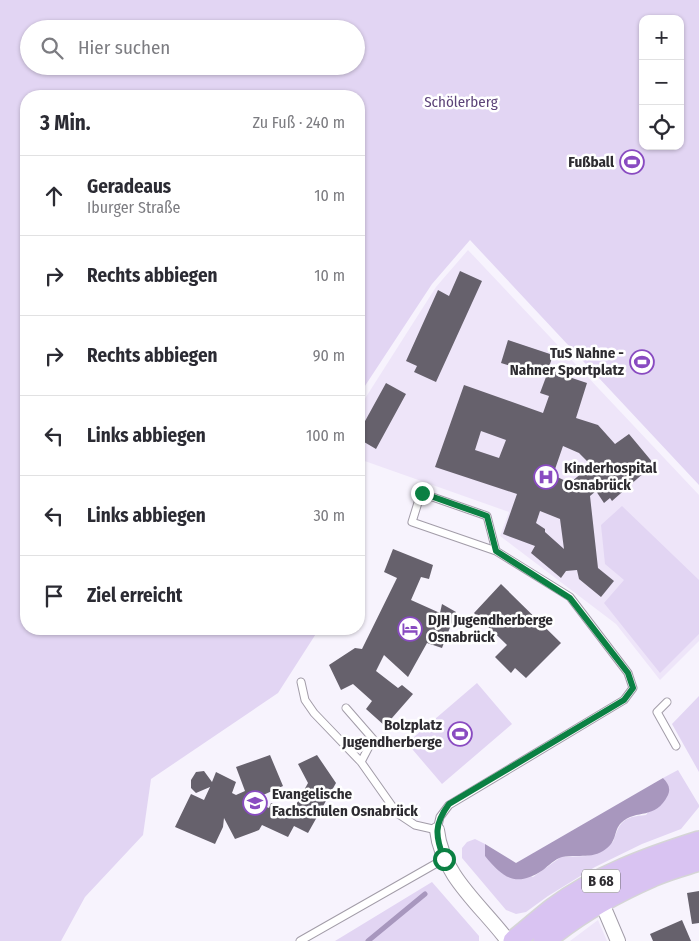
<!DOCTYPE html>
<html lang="de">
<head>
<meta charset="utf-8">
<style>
	body { margin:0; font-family:"Fira Sans Condensed",sans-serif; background:#f2f2f3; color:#2b2b33 }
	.controls { position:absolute; right:15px; top:15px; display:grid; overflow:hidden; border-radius:10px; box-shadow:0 1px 4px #0004 }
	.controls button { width:45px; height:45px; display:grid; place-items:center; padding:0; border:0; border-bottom:1px solid #e1e1e2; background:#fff; color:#2b2b33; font:25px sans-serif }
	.stop { position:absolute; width:15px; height:15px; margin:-11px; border:4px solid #0b8043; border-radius:50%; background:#fff }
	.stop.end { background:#0b8043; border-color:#fff; box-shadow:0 1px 5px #0008 }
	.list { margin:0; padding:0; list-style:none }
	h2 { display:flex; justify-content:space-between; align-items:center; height:65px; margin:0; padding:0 20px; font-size:21px }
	h2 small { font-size:16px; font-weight:400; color:#7c7c81 }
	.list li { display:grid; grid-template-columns:32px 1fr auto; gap:15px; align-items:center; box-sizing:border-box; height:80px; padding:0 20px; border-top:1px solid #e1e1e2 }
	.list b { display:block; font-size:19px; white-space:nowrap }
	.list p { margin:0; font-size:16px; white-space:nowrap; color:#7c7c81 }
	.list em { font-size:16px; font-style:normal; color:#7c7c81 }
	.icon { flex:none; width:28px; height:28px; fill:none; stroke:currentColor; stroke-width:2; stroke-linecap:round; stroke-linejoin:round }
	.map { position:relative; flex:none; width:699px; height:941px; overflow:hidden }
	.search { position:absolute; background:#fff; box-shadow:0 1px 4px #0004; left:20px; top:20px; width:345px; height:55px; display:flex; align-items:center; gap:12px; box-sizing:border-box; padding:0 18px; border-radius:28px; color:#7c7c81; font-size:19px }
	.panel { position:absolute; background:#fff; box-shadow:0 1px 4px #0004; left:20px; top:90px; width:345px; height:545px; border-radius:20px }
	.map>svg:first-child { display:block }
	.built { fill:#eee5f9 }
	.green { fill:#e2d5f3; fill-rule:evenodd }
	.water { fill:#a897be }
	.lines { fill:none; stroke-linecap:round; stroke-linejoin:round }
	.stream { stroke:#a897be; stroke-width:5 }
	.building { fill:#66616c; fill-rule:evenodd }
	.lane-casing { stroke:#a29ca8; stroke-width:9 }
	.street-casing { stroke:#a29ca8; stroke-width:16 }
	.primary-casing { stroke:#d5d5d6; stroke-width:24 }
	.lane { stroke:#fff; stroke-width:7 }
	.street { stroke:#fff; stroke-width:14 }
	.primary { stroke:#d9c3f2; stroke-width:21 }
	.route { stroke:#0b8043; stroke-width:6 }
	.labels { text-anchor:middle; stroke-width:5; stroke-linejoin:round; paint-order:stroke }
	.shield { fill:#fff; stroke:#6d6b6f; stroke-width:1 }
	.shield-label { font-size:14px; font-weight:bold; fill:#2e2c31 }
	.park-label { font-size:15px; fill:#5d4479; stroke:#fff }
	.poi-label { font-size:15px; font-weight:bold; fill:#2e2c31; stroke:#fff; text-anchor:end }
</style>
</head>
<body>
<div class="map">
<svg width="699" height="941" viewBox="0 0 699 941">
	<rect width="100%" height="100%" fill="#f7f3fd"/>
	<path class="built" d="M468,250L699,495V641L660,680L616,624L500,536L509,512L359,459V408L436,287Z
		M598,920L607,941H570Z"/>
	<path class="green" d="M0,0H699V485L470,240L432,284L359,395V96H26V629H319L278,693L151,779L143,835L85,897L61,941H0ZM643,19H680V146H643ZM29,29H356V66H29Z
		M622,506L699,580V634L660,673L604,603L624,580L605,564L601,525Z
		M477,683L512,724L442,784L407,743Z
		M699,696V772L672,724Z
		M678,770L699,805V807L681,829L642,844L595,867L548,896L526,912L516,914L506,910L462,858V848L467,842L475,839L485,844V856L533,877L561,857L587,856L613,842C620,821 623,817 646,815L668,784L663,778Z
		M432,882L479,936V941H335Z"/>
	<path class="water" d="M663,778C668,783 671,788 668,795C655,821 637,808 621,823C613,831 618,842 603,851C590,859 576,854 562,857C555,859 548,866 543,870C516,888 503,878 485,856V844L516,863Z"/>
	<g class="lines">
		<path class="stream" d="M368,941L425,894"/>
	</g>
	<path class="building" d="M460,271L482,281L436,382L414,372L417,366L406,361L438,290L449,296Z
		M508,340L553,355L548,370L587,383L576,418L598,425L615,444L629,434L654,464L612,501L610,498L604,503L596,491L590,496L598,568L614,581L601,597L579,579L577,570L566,571L561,578L531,553L535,546L503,534L517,494L435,467L464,385L543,413L549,396L540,393L546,377L501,363ZM481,431L506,440L499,458L475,450ZM563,446L579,453L591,465L570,483L553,475ZM540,511L560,519L564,549L545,532V529L536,523Z
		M386,383L406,394L376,449L359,439V432Z
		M393,549L433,565L429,579L421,577L411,600L440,613L442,604L456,612L442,648L427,643L408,677L384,655L376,671L398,688L402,685L413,694L385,726L366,709L372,701L353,684L341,690L329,665L355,648L362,649L397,578L384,572Z
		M501,584L561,643L526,678L515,668L511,673L495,657L507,645L474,613Z
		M270,755L283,786L261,796L262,805L269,808L271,803L292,812L308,783L298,764L317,755L336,783L308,833L294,826L288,837L262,825L259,830L235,839L224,818L223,827L215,844L175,827L191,794L204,800L210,787L196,793L191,788V780L196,772L204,771L212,782L216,772L236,782L232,793L236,795L245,791L236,767Z
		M699,891V923L692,924L687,893Z
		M682,920L691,941H653L650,934Z"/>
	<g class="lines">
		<g class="lane-casing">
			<path id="lane" d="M301,682L305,700L314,713L361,762L397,813L415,825L437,830L440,817L449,805L624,700L633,688L628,673L570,597L496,551L487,516L421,493L412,522L496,551
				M667,702L657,712L676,746
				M346,708L373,739L361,762
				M300,941L444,859"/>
		</g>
		<g class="street-casing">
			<path id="street" d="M437,830C442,876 482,906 508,941
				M601,901L618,941"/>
		</g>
		<g class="primary-casing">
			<path id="primary" d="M514,941C527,931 540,919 553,909C596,877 648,858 699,842
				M544,941C576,914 613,893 652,876C667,869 683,865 699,860"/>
		</g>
		<use href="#lane" class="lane"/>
		<use href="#street" class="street"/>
		<use href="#primary" class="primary"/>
	</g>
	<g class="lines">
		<path class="route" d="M422,493L487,516L496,551L570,598L628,673L633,688L624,700L449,804C434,824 435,836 444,859"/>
	</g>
	<defs>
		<g id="stadium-ring" transform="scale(1.25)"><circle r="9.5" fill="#fff" stroke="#894bc1" stroke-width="1.5"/><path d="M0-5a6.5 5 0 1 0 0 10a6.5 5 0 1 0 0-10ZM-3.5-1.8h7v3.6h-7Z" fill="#894bc1"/></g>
		<g id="hospital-ring" transform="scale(1.25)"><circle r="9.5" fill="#fff" stroke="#894bc1" stroke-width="1.5"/><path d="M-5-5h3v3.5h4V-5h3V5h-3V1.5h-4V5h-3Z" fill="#894bc1"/></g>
		<g id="hotel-ring" transform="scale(1.25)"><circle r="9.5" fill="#fff" stroke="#894bc1" stroke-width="1.5"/><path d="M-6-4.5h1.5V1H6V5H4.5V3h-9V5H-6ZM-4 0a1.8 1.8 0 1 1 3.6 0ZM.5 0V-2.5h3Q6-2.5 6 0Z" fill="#894bc1"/></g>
		<g id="school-ring" transform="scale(1.25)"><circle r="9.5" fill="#fff" stroke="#894bc1" stroke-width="1.5"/><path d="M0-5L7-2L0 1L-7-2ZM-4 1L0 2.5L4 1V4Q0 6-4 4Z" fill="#894bc1"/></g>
	</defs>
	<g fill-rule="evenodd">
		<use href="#stadium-ring" x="632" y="162"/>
		<use href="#stadium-ring" x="642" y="362"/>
		<use href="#hospital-ring" x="546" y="477"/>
		<use href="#hotel-ring" x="410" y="629"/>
		<use href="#stadium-ring" x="460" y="734"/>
		<use href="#school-ring" x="255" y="803"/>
	</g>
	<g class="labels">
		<rect class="shield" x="582" y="869.5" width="38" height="23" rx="4"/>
		<g class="shield-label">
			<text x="601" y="886">B 68</text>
		</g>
		<g class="park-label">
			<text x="461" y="107">Schölerberg</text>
		</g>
		<g class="poi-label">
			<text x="614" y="167">Fußball</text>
			<text x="624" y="358">TuS Nahne -<tspan x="624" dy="17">Nahner Sportplatz</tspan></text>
			<text x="564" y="473" text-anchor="start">Kinderhospital<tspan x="564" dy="17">Osnabrück</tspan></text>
			<text x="428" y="625" text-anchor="start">DJH Jugendherberge<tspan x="428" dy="17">Osnabrück</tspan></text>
			<text x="442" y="730">Bolzplatz<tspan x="442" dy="17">Jugendherberge</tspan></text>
			<text x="272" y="799" text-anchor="start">Evangelische<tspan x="272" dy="17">Fachschulen Osnabrück</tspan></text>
		</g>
	</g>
</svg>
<div class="controls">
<button>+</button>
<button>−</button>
<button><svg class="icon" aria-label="locate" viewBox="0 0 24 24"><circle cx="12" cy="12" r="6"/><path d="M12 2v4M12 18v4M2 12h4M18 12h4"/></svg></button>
</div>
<div class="stop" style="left:444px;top:859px"></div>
<div class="stop end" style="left:422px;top:493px"></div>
<div class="search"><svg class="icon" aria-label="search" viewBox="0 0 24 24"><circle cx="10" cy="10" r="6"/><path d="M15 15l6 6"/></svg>Hier suchen</div>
<section class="panel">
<h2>3 Min.<small>Zu Fuß · 240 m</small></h2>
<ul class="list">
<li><svg class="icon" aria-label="ahead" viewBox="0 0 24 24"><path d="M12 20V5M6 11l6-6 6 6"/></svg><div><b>Geradeaus</b><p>Iburger Straße</p></div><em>10 m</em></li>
<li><svg class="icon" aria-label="right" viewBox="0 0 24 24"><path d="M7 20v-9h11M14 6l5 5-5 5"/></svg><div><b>Rechts abbiegen</b></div><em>10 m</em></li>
<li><svg class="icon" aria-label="right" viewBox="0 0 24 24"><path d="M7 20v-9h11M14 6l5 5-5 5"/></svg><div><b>Rechts abbiegen</b></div><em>90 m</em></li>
<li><svg class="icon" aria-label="left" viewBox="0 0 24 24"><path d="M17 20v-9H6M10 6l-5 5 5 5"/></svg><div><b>Links abbiegen</b></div><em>100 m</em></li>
<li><svg class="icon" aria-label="left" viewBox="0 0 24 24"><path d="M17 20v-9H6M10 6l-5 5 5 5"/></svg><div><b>Links abbiegen</b></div><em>30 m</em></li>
<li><svg class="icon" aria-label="arrive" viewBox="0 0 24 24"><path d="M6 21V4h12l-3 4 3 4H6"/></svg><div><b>Ziel erreicht</b></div></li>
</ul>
</section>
</div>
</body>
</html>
